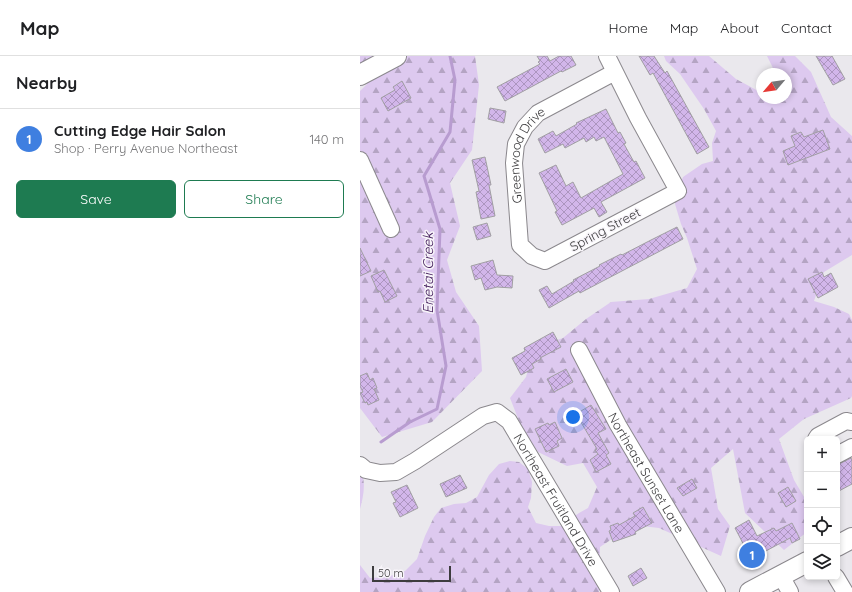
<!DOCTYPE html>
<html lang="en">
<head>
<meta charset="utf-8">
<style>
	body { margin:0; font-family:Quicksand,sans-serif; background:#f2f2f2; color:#202124 }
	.controls { position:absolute; right:12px; bottom:12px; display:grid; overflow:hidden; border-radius:6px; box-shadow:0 2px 6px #0003 }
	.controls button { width:36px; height:36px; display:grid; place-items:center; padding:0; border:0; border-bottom:1px solid #e0e0e0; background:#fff; color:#202124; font:20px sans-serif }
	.compass { position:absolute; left:396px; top:12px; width:36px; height:36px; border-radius:50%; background:#fff; box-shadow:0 2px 6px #0003; rotate:241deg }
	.scale { position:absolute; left:12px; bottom:10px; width:79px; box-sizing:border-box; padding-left:4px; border:2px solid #3d3c3e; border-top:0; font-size:11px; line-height:14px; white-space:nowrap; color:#3d3c3e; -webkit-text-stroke:3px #f8f5fa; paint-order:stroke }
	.you { position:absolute; left:213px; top:361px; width:14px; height:14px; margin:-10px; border:3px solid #fff; border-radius:50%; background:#1a73e8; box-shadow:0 0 0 6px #1a73e833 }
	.badge { display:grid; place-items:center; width:26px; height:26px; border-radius:50%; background:#1e7b51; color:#fff; font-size:13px; font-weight:700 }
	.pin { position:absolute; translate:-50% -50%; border:2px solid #fff; box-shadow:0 1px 4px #0006 }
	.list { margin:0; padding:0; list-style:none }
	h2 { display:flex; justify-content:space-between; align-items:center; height:52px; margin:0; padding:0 16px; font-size:17px }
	h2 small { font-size:13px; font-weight:400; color:#757577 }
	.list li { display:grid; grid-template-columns:26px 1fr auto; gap:12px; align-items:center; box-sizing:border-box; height:60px; padding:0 16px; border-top:1px solid #e0e0e0 }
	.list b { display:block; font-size:15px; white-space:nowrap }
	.list p { margin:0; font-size:13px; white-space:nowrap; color:#757577 }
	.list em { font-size:13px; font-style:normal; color:#757577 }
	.actions { display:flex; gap:8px; padding:12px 16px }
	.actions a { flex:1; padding:9px 0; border:1px solid #1e7b51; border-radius:6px; text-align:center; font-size:14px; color:#1e7b51 }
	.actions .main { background:#1e7b51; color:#fff }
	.icon { flex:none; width:22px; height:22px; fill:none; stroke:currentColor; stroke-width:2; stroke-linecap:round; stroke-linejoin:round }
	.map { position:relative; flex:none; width:492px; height:536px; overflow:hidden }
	header { display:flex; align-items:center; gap:24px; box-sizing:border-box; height:56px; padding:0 20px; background:#fff; border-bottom:1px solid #e0e0e0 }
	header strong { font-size:19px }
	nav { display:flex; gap:22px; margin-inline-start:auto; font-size:14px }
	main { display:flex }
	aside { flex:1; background:#fff }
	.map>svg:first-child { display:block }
	.forest { fill:url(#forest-firs) }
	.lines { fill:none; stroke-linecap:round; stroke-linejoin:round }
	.stream { stroke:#b89cd0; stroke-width:3 }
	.building { fill:url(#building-cross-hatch); stroke:#a19fa3 }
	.minor-casing { stroke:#8b888d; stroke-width:18 }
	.major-casing { stroke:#8b888d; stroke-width:22 }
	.minor { stroke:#fff; stroke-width:16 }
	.major { stroke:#fff; stroke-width:20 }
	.labels { text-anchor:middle; stroke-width:3; stroke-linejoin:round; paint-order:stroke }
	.street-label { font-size:13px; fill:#3d3c3e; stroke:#f8f5fa }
	.water-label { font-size:14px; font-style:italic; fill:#45205e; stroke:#f8f5fa }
</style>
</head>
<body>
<header>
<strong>Map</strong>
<nav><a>Home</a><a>Map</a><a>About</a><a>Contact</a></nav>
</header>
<main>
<aside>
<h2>Nearby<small></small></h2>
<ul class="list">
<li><span class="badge" style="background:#3f7fe0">1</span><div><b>Cutting Edge Hair Salon</b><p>Shop · Perry Avenue Northeast</p></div><em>140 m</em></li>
</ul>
<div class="actions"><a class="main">Save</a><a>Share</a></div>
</aside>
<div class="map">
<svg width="492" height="536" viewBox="0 0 492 536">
	<defs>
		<pattern id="forest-firs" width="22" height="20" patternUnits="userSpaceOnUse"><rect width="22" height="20" fill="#ddc9ef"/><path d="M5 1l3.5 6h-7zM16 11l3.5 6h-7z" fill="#b4a4c3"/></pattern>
		<pattern id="building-cross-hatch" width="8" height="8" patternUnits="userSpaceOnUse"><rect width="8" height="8" fill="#d2b6ea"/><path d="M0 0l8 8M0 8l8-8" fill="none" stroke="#ac95bf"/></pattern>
	</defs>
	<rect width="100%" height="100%" fill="#eae8ed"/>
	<path class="forest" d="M0,0H115L119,29L112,94L90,127L100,170L87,204L96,236L119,270L122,315L72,366L22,381L0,352V35L7,28L0,10Z
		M304,0H349L376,23L402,37V42H412L418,45L420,42H426V18H416L407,0H435L451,16L471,61L492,80V199L464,216L454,245L474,251L489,258L492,264V340L491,342L444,363L419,383L434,424L447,446V476L424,494L385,457L373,393L351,412L358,453L370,470L361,500L299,472L273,469L240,491L239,536H0V509L10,522L27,521L45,515L57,503L65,480L74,461L81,452L94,448L106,447L117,441L129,419L139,408L150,405L159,406L168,413L172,426L171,442L168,451L176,467L189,470H201L219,457L228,452L237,431L223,407L207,410L178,396L161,370L150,342L166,321L174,292L203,282L226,263L251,246L289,243L327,232L337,213L327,182L321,168L315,148L318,135L323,121L342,108L353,105L352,87L356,75L344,53L333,37L320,18L306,5Z
		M0,414C7,425 3,442 0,453Z"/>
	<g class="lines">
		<path class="stream" d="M21,386L50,366L77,353L86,310L77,254L80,173L64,120L90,76L95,24L90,0"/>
	</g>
	<path class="building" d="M177,0H187L190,5L199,0H211L216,9L202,16L201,15L145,45L137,31L180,8L178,6L180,5Z
		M279,0H294L305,17L307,15L349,91L337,98L293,17L290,19Z
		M456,0H472L485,23L473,29Z
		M42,25L51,42L28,55L21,42L35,34L33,31Z
		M130,52L146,55L144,67L128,63Z
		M246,53L258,77L260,76L266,87L264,88L274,106L276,105L285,122L241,146L247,156L239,161L234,152L202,169L195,156L197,155L179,117L196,109L206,130L213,126L221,142L263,118L244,81L236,85L234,81L226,86L224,82L205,92L203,88L185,97L178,83L193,75L196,80L217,68L216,67Z
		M463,74L470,93L428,109L423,95L435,90L431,80L441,76L444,81Z
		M125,101L131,129H129L135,160L121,163L116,136L119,135L112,104Z
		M127,167L131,180L117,184L113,171Z
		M317,171L323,183L220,237L219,235L189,252L179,234L187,230L192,238L214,225L213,224L240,210L239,209L261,198L262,199L291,184Z
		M0,192L11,215L0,220Z
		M133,204L137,219L153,220L152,232L137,231L125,234L121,222L115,224L111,210Z
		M24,214L37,240L25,246L20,235L18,236L11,220Z
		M462,216L464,221L471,217L478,231L458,242L448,223Z
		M193,276L201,291L180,302L181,303L172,308L174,312L161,319L152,302L165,295L164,292Z
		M206,313L213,326L194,336L187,323Z
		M7,317L10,324L13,322L17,332L14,333L19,344L8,349L7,346L5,347L0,337L3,336L0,330V320Z
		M231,349L246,373L238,377L249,397L246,399L251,408L236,416L230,404L238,398L235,394L237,393L216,358Z
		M195,366L202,382L197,385L199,390L186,396L175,373L188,367L189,369Z
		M491,402L492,404V428L477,436V408L481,407Z
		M100,419L107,432L86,441L80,428Z
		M332,423L337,432L323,440L317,432Z
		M47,429L58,452L40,461L33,447L36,446L31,436Z
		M428,431L436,445L426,451L418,437Z
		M283,451L292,467L275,476L276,478L253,486L249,475L251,474L250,470L258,467L259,469L275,460L273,457Z
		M389,464L397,480L414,472L416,475L432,467L440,483L432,487L430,482L391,503L375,472Z
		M281,512L287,522L273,530L268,520Z"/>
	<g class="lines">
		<g class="minor-casing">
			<g id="minor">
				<path id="s1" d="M247,0L278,62L318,135L185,205L172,200L160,189L154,107L156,88L165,71L178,57L255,16"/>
				<path d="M0,104L31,173"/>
				<path id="s2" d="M219,294L258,369L357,536"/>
				<path d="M456,383L458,380L486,365L492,366"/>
				<path d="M477,399L492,391"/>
				<path id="s3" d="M0,409L6,414L20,417L36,416L55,405L123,360L137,356L149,365L251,536"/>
				<path d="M421,520L430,536"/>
				<path d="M476,521L485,536"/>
			</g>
		</g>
		<g class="major-casing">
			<path id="major" d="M0,19L36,0
				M477,490L492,482
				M390,536L447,506"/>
		</g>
		<use href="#minor" class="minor"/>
		<use href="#major" class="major"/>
	</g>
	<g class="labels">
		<g class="street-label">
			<text dy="5" stroke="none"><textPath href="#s1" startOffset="427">Greenwood Drive</textPath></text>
			<text transform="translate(245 173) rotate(-28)" y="5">Spring Street</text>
			<text dy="5" stroke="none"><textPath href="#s2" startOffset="140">Northeast Sunset Lane</textPath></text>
			<text dy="5" stroke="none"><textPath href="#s3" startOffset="263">Northeast Fruitland Drive</textPath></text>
		</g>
		<g class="water-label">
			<text transform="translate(68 217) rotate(-90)" y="5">Enetai Creek</text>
		</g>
	</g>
</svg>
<div class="controls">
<button>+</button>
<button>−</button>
<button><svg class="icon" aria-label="locate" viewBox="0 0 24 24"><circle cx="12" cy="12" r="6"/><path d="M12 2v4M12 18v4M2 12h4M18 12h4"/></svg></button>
<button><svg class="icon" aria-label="layers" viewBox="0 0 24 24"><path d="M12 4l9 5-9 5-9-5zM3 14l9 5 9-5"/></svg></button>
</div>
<svg class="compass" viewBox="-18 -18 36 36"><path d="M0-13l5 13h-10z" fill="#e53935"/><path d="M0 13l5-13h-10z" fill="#757577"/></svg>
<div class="scale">50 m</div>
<div class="you"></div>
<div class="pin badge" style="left:392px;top:499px;background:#3f7fe0">1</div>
</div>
</main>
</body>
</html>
